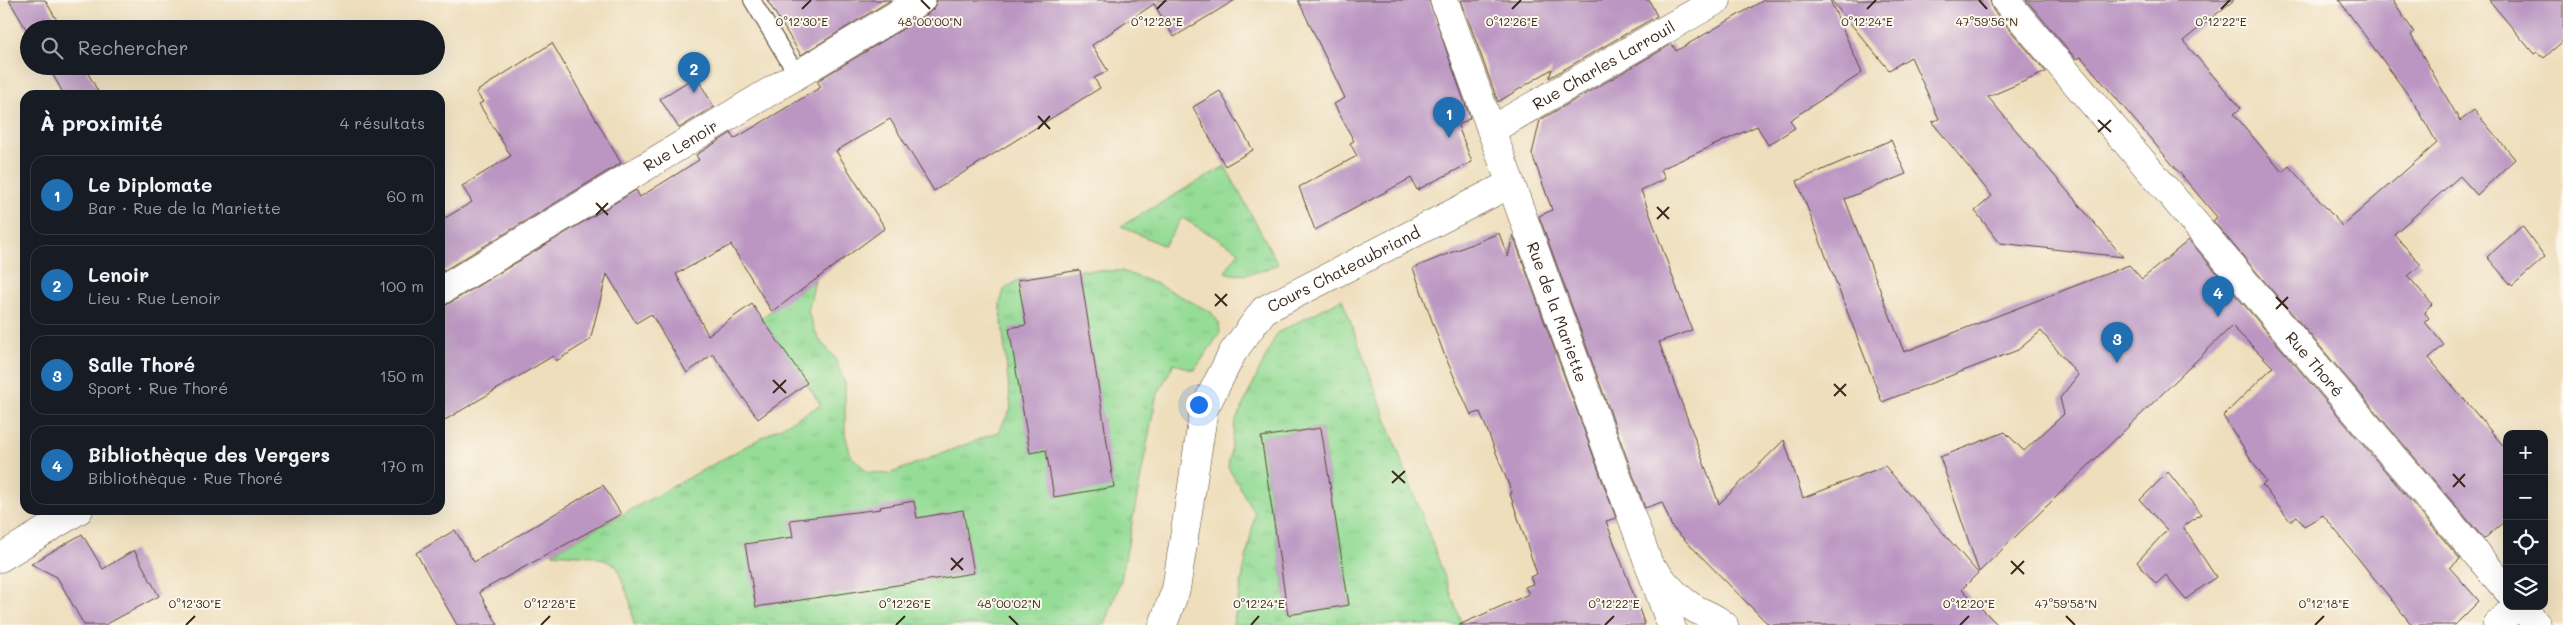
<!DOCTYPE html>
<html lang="fr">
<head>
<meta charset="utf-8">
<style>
	body { margin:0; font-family:Mali,sans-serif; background:#20242c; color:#f1f3f6 }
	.controls { position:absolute; right:15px; bottom:15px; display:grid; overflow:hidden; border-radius:10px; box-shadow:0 5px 20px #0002 }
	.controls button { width:45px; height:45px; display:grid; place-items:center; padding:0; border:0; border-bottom:1px solid #363941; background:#171b24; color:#f1f3f6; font:25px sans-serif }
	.you { position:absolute; left:1198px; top:404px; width:18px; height:18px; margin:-12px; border:4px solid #fff; border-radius:50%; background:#1a73e8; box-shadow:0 0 0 8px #1a73e833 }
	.badge { display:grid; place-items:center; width:32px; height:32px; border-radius:50%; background:#1f6fb2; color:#fff; font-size:16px; font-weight:700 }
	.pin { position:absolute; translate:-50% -41px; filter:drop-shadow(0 1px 2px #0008) }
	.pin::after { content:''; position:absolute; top:26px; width:18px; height:15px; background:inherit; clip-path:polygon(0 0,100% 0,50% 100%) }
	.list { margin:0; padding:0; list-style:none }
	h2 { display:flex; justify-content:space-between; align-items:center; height:65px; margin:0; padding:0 20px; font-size:21px }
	h2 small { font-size:16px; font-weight:400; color:#9ea1a6 }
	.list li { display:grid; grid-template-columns:32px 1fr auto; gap:15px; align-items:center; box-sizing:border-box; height:80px; margin:0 10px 10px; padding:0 10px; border:1px solid #363941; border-radius:15px }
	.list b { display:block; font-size:19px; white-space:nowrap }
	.list p { margin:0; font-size:16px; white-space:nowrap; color:#9ea1a6 }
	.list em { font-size:16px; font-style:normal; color:#9ea1a6 }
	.icon { flex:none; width:28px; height:28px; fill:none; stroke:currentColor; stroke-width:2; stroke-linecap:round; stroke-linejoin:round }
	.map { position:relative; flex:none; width:2563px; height:625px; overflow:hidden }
	.search { position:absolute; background:#171b24; box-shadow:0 5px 20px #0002; left:20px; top:20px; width:425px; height:55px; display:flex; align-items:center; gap:12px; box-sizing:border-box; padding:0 18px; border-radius:28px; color:#9ea1a6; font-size:19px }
	.panel { position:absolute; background:#171b24; box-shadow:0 5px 20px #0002; left:20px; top:90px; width:425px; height:425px; border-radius:15px }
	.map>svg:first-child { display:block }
	.grass { fill:url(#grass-tufts); stroke:#68835a; fill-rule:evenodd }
	.building { fill:#bb96c2 }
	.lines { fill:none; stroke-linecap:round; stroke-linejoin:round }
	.lane-casing { stroke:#564536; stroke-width:18 }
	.street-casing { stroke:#564536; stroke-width:29 }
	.lane { stroke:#fff; stroke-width:16 }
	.street { stroke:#fff; stroke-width:28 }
	.ticks { fill:none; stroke:#3b2a1e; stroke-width:2 }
	.labels { text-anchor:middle; stroke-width:4; stroke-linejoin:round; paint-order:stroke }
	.street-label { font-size:16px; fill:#3b2a1e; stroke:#fbf7ec }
	.ticks-label { font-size:12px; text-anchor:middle; fill:#3b2a1e; stroke:#fbf7ec; stroke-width:4; stroke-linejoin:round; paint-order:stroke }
</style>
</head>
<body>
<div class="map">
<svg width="2563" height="625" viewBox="0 0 2563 625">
	<defs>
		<pattern id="grass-tufts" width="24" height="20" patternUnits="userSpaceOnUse" patternTransform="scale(1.25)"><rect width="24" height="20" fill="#95dc96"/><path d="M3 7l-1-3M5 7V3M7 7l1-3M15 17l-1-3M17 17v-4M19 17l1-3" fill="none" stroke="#81bd81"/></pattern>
	</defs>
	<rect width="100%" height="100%" fill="#fbf7ec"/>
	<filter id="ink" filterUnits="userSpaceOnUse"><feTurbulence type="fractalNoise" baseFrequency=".02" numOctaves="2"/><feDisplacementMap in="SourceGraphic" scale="10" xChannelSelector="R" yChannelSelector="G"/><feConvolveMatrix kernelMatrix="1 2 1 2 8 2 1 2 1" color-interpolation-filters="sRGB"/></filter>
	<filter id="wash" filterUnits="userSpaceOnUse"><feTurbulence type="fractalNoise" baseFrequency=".0096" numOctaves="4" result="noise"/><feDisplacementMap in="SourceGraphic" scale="20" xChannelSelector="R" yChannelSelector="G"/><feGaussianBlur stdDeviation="1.12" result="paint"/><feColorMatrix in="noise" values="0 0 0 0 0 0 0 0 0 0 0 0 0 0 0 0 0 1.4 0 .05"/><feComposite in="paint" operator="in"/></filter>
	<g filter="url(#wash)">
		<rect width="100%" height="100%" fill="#eedebc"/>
		<path class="grass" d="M1225,166L1278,264C1262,271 1243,279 1225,272L1239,251L1182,218L1164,246L1121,226Z
			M1080,270L1122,271L1157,284L1211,312L1219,323L1220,333L1194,371L1174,363L1156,398L1121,580L1105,625H634L630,601L616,565L593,556L552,553L821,405L761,318L815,280L808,312L818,338L835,358L845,384V434L851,456L868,472L889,474L998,432L1011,409L1000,304L1004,290L1018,280Z
			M1342,299L1462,624L1459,625H1233L1255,514L1228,467L1235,422L1277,333ZM1321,428L1349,605L1288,615L1261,437Z"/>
		<g id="blocks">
			<path class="building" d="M9,0H45L62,29H29V34Z
				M767,0H891L801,55Z
				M937,0H1235L1174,37L1154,4L1092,45L1108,71L1094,78L1100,88L934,191L890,119L836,151L885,228L772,312L731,245L676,274L708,335L752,304L807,383L758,419L713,354L687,373L651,314L636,323L607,274L590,340L556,361L553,356L440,423V307L448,304L636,190L640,197L699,160L696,155L731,133L734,139L821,87L817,81L929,13L934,8Z
				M1298,0H1429L1470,118L1458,126L1472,162L1417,190L1411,178L1315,230L1299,187L1357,156L1350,143L1354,141L1334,104L1345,98Z
				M1461,0H1649L1657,16L1549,78L1552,69L1498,102Z
				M1764,0H1830L1862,73L1790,120L1795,128L1768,145L1757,126L1661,169L1665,179L1641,190L1692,330L1659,342L1719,504L1784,440L1803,498L1885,466L1978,573L1962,589L1998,625H1769L1672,527L1662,502L1645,508L1539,216L1552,210L1532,154L1540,120L1672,44L1676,51Z
				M1831,0H1990L1993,10L2046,72L1988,97L2123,257L2000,243L1975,211L1992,196L1932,122L1939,119L1911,57L1889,70Z
				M2026,0H2234L2183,41L2241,108L2234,114L2282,172L2289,166L2342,226L2437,143L2416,106L2339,0H2392L2414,32L2411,35L2460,121L2474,110L2515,159L2477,195L2460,176L2394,234L2421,265L2408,276L2432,304L2424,312L2429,318L2425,322L2444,345L2429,358L2507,450V519L2484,539L2213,221L2217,217L2081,57L2076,59Z
				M2489,0H2563V41L2544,58L2537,52L2534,54Z
				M552,43L621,163L440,273V221L472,202L462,186L511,156L479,104L483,102L476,92Z
				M48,66H84L100,95H64Z
				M696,76L714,107L679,128L660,99Z
				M1220,91L1253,150L1225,166L1193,107Z
				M1891,140L1906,174L1845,199L1904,352L2129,265L2142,279L2189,240L2460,559L2450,568L2479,601L2455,625H2412L2323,515L2304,526L2297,516L2290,521L2262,485L2266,482L2223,416L2273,367L2232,326L1979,572L1940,457L2005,432L2024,451L2064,414L2060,398L2078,375L2041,331L2018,350L1882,402L1797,181Z
				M2522,226L2545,257L2512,286L2487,257Z
				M1499,233L1508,257L1513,235L1616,518L1606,521L1645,625H1459L1529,594L1525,587L1533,584L1530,577L1537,574L1510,494L1512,493L1480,412L1471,415L1444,354L1413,268Z
				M1080,270L1114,487L1054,497L1046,450L1030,453L1009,328L1026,325L1018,280Z
				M1321,428L1349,605L1288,615L1261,437Z
				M2168,472L2201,514L2183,527L2216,577L2186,599L2166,575L2156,584L2137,562L2167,530L2140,500Z
				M603,485L621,514L479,592L498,625H457L416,553L455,530L474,562Z
				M914,501L917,518L963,510L974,573L756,607L745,544L793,537L790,520L881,509L880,507Z
				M82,534L103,569L134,550L159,596L105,625H84L57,577L31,564Z"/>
		</g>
	</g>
	<g filter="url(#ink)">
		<use href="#blocks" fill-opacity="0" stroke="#564536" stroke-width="1"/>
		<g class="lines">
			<g class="lane-casing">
				<path id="lane" d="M752,0L797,75"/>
			</g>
			<g class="street-casing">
				<g id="street">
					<path id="s1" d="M1444,0L1671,625"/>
					<path id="s2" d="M2005,0L2507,590"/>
					<path id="s3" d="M1491,130L1717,0"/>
					<path id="s4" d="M440,291L921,0"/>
					<path d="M0,558L79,510"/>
					<path d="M1657,573C1667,586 1678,598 1692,607C1703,614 1714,616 1724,625"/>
					<path d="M2521,606L2537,625"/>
					<path id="s5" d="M1163,625L1176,589L1204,409L1233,352L1264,310L1510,184"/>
					<path d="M2497,625L2516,606"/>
				</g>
			</g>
			<use href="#lane" class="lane"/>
			<use href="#street" class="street"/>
		</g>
	</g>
	<path class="ticks" d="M921,0L930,9M1979,0L1987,9M802,9L811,0M1157,9L1166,0M1512,9L1521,0M1867,9L1876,0M2221,9L2230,0M1038,116L1050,129M2098,120L2111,132M1038,129L1050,116M2098,132L2111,120M596,203L608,215M1657,207L1669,219M596,215L608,203M1657,219L1669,207M1215,294L1227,306M2276,297L2288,309M1215,306L1227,294M2276,309L2288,297M773,380L786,393M1834,384L1846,396M773,393L786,380M1834,396L1846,384M1392,471L1405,483M2453,474L2465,487M1392,483L1405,471M2453,487L2465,474M951,558L963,570M2011,561L2024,574M951,570L963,558M2011,574L2024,561M1009,616L1018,625M2066,616L2075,625M186,625L195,616M541,625L550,616M896,625L905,616M1251,625L1259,616M1605,625L1614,616M1960,625L1969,616M2315,625L2324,616"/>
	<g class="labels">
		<g class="street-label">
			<text dy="6" stroke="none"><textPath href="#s3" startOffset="130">Rue Charles Larrouil</textPath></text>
			<text dy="6" stroke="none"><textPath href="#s4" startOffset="281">Rue Lenoir</textPath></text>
			<text dy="6" stroke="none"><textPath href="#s5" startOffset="426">Cours Chateaubriand</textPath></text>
			<text dy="6" stroke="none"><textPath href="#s1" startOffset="332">Rue de la Mariette</textPath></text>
			<text dy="6" stroke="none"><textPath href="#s2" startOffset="478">Rue Thoré</textPath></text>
		</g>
	</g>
	<g class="ticks-label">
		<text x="802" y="26">0°12'30"E</text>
		<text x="930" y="26">48°00'00"N</text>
		<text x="1157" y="26">0°12'28"E</text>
		<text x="1512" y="26">0°12'26"E</text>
		<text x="1867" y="26">0°12'24"E</text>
		<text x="1987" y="26">47°59'56"N</text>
		<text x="2221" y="26">0°12'22"E</text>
		<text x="195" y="608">0°12'30"E</text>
		<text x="550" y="608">0°12'28"E</text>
		<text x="905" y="608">0°12'26"E</text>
		<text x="1009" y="608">48°00'02"N</text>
		<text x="1259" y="608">0°12'24"E</text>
		<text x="1614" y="608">0°12'22"E</text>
		<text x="1969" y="608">0°12'20"E</text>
		<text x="2066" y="608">47°59'58"N</text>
		<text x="2324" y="608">0°12'18"E</text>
	</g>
</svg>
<div class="controls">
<button>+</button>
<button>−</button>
<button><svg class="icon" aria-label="locate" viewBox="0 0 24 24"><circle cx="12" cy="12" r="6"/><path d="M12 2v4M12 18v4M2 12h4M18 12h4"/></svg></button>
<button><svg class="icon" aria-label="layers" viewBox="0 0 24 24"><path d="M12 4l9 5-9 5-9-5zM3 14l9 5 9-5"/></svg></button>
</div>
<div class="you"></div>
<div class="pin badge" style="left:1449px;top:138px">1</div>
<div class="pin badge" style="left:694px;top:93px">2</div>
<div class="pin badge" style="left:2117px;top:363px">3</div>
<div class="pin badge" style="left:2218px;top:317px">4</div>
<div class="search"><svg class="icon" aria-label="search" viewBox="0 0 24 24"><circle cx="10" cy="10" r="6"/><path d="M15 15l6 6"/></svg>Rechercher</div>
<section class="panel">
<h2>À proximité<small>4 résultats</small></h2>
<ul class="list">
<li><span class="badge">1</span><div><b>Le Diplomate</b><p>Bar · Rue de la Mariette</p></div><em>60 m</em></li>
<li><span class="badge">2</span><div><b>Lenoir</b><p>Lieu · Rue Lenoir</p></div><em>100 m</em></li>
<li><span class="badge">3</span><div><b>Salle Thoré</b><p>Sport · Rue Thoré</p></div><em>150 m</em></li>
<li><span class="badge">4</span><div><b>Bibliothèque des Vergers</b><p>Bibliothèque · Rue Thoré</p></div><em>170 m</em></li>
</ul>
</section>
</div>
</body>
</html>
